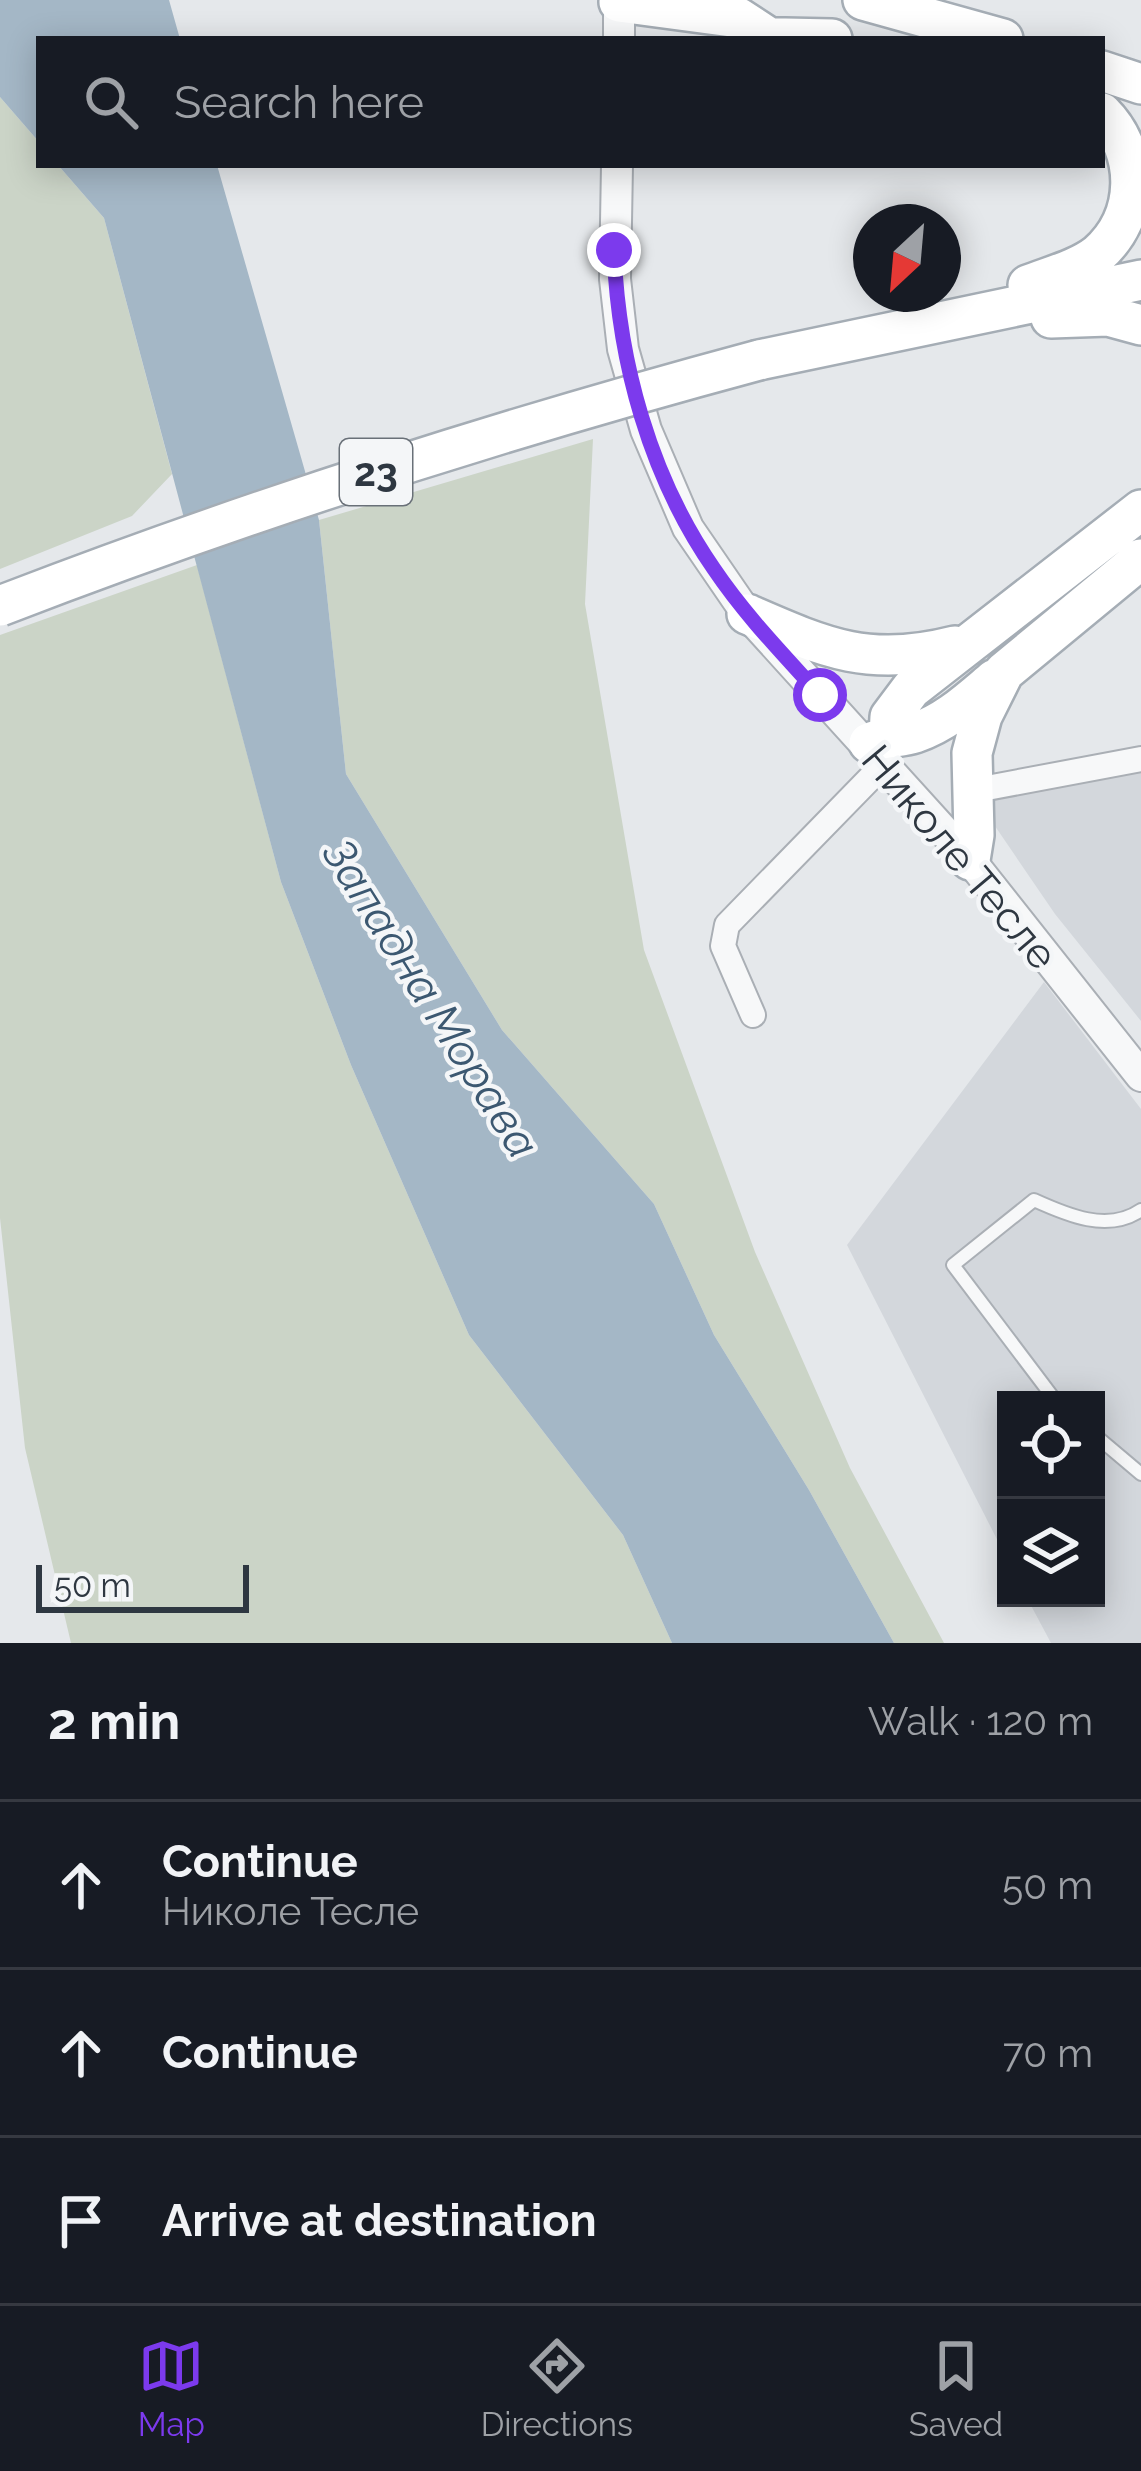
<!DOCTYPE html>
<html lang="en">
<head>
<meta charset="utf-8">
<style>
	body { margin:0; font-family:Raleway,sans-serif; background:#242831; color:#f1f3f6 }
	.controls { position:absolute; right:36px; bottom:36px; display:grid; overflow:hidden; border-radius:0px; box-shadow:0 6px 30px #0003 }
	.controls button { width:108px; height:108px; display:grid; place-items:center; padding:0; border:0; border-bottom:3px solid #363941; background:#171b24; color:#f1f3f6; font:60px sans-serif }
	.compass { position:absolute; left:853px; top:204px; width:108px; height:108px; border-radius:50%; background:#171b24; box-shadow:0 6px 30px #0003; rotate:206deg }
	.scale { position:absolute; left:36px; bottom:30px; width:213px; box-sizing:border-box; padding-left:12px; border:6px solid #2e3741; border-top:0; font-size:33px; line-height:42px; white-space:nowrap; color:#2e3741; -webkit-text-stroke:9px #f4f6f8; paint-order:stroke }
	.stop { position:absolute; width:36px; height:36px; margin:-27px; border:9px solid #7c3aed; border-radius:50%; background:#fff }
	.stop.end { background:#7c3aed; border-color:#fff; box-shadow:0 3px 12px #0008 }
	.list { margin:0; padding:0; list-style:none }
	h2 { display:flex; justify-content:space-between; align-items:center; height:156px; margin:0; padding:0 48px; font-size:51px }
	h2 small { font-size:39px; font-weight:400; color:#9ea1a6 }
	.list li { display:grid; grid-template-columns:78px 1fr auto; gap:36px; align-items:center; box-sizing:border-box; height:168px; padding:0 48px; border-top:3px solid #363941 }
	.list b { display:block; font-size:45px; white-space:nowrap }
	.list p { margin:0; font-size:39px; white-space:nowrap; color:#9ea1a6 }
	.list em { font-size:39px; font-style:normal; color:#9ea1a6 }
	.icon { flex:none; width:66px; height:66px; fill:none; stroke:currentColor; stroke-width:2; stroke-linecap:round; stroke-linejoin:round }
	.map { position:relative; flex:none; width:1141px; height:1643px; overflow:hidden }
	.search { position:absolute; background:#171b24; box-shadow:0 6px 30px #0003; left:36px; right:36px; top:36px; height:132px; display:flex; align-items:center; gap:30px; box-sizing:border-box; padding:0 42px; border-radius:0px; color:#9ea1a6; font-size:45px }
	.sheet { height:660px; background:#171b24 }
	nav { display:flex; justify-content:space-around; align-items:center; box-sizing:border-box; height:168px; border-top:3px solid #363941; background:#171b24; font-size:33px; color:#9ea1a6 }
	nav a { display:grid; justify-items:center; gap:6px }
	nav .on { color:#7c3aed }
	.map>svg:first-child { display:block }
	.built { fill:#d3d7dc }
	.green { fill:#cbd4c7 }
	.water { fill:#a4b7c6 }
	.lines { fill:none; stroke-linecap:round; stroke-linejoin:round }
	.service-casing { stroke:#aaafb5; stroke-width:16 }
	.minor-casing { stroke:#aaafb5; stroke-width:28 }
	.tertiary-casing { stroke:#aaafb5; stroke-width:34 }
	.primary-casing { stroke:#a5adb5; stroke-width:44 }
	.service { stroke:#f7f8f9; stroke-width:12 }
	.minor { stroke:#f7f8f9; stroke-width:24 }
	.tertiary { stroke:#f7f8f9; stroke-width:30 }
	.primary { stroke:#fff; stroke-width:39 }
	.primary-bridge-casing { stroke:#a5adb5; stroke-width:44; stroke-linecap:butt }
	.primary-bridge { stroke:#fff; stroke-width:39 }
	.route { stroke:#7c3aed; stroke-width:15 }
	.labels { text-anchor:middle; stroke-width:9; stroke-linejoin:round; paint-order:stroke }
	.shield { fill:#f4f6f8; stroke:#697078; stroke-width:3 }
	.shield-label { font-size:39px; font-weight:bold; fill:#2e3741 }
	.street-label { font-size:42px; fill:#2e3741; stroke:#f4f6f8 }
	.water-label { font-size:45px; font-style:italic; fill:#3c5871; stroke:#f4f6f8 }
</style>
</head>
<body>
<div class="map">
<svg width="1141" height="1643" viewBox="0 0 1141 1643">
	<rect width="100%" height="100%" fill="#e5e8eb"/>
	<path class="built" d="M1141,759V1021L1055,914L971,791Z
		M1044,982L1141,1109V1643H1051L1027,1598H1096V1400H1006V1557L847,1245Z"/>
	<path class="green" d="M0,97L39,142V165H58L104,218L172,474L132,516L0,569Z
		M593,439L585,604L644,950L755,1252L850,1468L944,1643H894L809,1490L714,1335L654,1204L502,1030L346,774L319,520Z
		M197,565L281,882L351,1065L469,1335L623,1535L672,1643H71L25,1448L0,1218V635Z"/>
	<path class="water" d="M0,0H169L180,39H39V142L0,97Z
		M58,165H217L319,520L346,774L502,1030L654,1204L714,1335L809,1490L894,1643H672L623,1535L469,1335L351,1065L281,882L104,218Z"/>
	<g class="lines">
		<g class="service-casing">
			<path id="service" d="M1055,1400L953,1265L1034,1200C1067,1215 1108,1233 1141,1210
				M1096,1436L1141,1474"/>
		</g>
		<g class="minor-casing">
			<path id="minor" d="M971,791L1141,759
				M753,1015L723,946L727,925L884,764"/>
		</g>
		<g class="tertiary-casing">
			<path id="tertiary" d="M619,39V0
				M617,165L615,279L623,349L646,430L688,528L747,614L970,860L1141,1076"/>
		</g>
		<g class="primary-casing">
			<path id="primary" d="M863,0L1003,39
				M619,2L739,18L768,37
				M745,37L832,39
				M1102,71L1141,84
				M1028,285C1051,276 1079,269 1098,254C1141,216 1141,152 1102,113
				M1051,318L1108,316L1141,325
				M759,360L1141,280
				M747,614C825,648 869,668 955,646
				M889,735L890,717L911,689L1141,510
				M869,743C886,736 900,738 915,733C947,722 970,700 995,679
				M970,860L974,835L972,753L982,716L1004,672L1141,559"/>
		</g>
		<use href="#service" class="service"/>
		<use href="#minor" class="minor"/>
		<use href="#tertiary" class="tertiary"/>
		<use href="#primary" class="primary"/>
		<g class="primary-bridge-casing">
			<path id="primary-bridge" d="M0,606C249,510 502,429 759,360"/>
		</g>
		<use href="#primary-bridge" class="primary-bridge"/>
	</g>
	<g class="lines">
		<path class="route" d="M614,250C618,361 650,477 714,569C745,615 783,654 820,695"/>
	</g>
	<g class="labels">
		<rect class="shield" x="340" y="439" width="72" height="66" rx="9"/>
		<g class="shield-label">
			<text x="376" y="486">23</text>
		</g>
		<g class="street-label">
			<text transform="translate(960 857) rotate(50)" y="15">Николе Тесле</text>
		</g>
		<g class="water-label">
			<text transform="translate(431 998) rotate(58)" y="16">Западна Морава</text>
		</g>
	</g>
</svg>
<div class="controls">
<button><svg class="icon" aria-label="locate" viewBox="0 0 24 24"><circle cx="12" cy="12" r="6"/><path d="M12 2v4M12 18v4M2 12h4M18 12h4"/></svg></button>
<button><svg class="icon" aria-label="layers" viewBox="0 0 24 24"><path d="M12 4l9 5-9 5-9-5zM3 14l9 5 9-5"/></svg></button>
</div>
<svg class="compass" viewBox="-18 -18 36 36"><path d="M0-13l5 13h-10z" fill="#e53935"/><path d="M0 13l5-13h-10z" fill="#9ea1a6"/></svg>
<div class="scale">50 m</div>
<div class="stop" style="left:820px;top:695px"></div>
<div class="stop end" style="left:614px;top:250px"></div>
<div class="search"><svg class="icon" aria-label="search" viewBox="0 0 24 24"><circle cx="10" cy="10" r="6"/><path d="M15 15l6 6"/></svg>Search here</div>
</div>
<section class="sheet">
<h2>2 min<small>Walk · 120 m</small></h2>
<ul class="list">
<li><svg class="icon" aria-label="ahead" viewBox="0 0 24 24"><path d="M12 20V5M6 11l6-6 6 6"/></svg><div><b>Continue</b><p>Николе Тесле</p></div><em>50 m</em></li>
<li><svg class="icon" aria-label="ahead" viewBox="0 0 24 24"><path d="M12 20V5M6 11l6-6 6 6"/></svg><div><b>Continue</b></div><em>70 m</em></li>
<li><svg class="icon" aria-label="arrive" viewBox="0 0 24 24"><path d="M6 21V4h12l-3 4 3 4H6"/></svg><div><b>Arrive at destination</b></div></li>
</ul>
</section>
<nav>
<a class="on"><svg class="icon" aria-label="map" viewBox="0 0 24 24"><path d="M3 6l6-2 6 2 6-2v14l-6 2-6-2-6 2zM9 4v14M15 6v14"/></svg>Map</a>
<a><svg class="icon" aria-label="directions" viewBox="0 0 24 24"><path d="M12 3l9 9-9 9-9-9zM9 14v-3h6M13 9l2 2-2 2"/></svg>Directions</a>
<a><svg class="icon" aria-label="saved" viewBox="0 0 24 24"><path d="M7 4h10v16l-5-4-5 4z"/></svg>Saved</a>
</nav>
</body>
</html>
